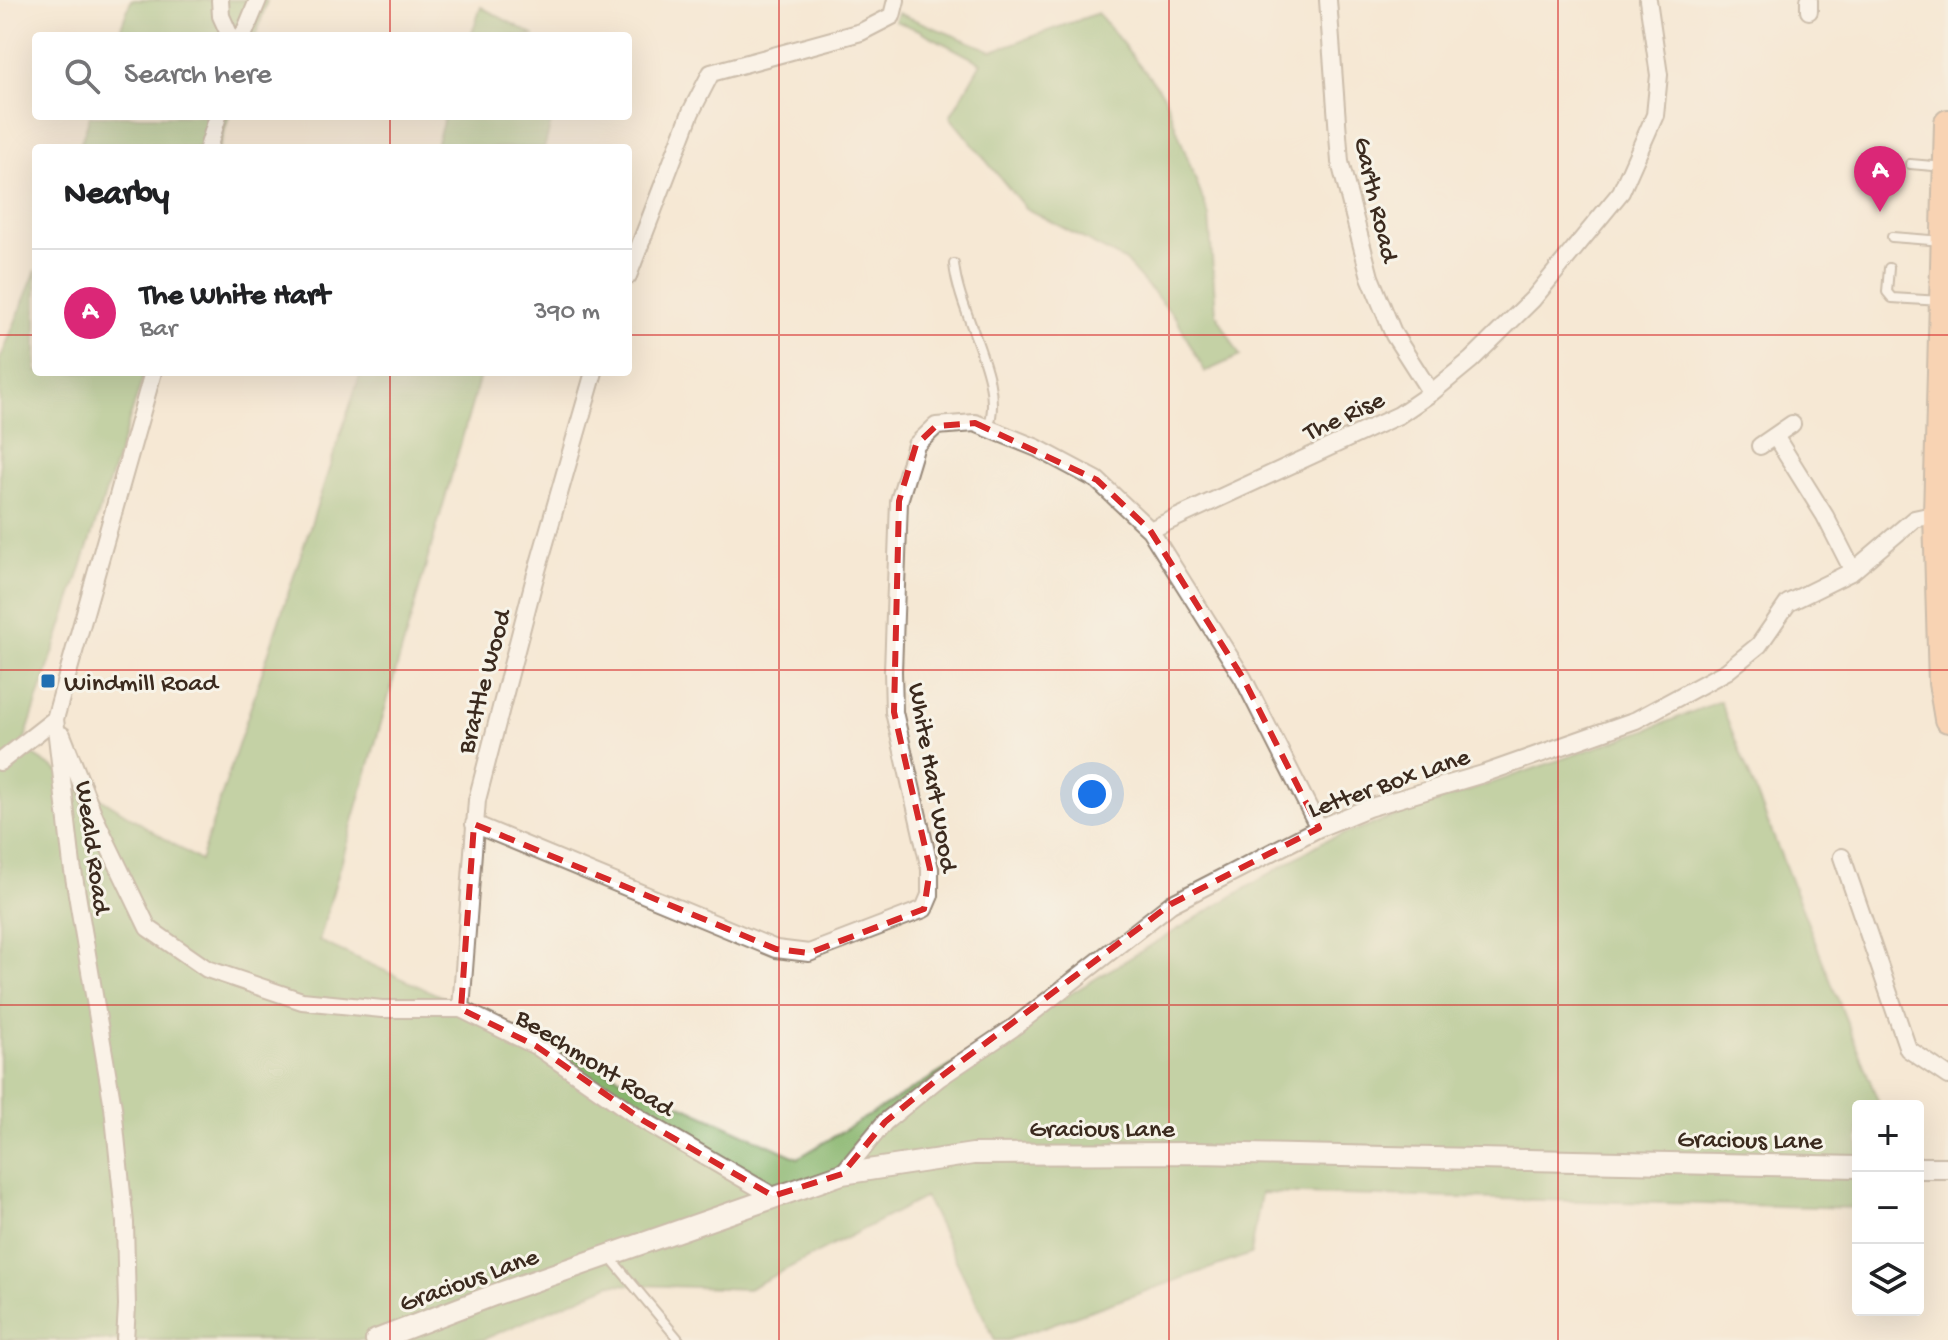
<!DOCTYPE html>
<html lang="en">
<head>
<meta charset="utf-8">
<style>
	body { margin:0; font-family:"Gochi Hand",sans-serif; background:#f2f2f2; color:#202124 }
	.controls { position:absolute; right:24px; bottom:24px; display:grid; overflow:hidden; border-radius:8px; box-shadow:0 8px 32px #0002 }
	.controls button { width:72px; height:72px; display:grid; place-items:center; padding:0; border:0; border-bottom:2px solid #e0e0e0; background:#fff; color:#202124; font:40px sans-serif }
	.you { position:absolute; left:1092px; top:794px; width:28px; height:28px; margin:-20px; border:6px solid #fff; border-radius:50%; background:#1a73e8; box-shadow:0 0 0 12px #1a73e833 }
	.badge { display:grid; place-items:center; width:52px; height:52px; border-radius:50%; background:#db2777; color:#fff; font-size:26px; font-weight:700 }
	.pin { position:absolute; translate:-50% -66px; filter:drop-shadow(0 2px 4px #0008) }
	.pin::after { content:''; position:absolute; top:42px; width:28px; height:24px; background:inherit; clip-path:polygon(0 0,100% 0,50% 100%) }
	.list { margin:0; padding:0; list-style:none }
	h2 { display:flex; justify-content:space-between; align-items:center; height:104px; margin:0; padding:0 32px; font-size:34px }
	h2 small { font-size:26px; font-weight:400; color:#757577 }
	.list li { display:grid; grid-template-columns:52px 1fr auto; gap:24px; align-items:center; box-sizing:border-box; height:128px; padding:0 32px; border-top:2px solid #e0e0e0 }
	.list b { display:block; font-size:30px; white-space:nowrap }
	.list p { margin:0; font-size:26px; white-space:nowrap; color:#757577 }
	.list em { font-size:26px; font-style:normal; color:#757577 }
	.icon { flex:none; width:44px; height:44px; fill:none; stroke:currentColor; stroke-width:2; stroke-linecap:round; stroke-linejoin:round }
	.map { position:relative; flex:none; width:1948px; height:1340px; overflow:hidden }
	.search { position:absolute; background:#fff; box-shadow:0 8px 32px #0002; left:32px; top:32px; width:600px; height:88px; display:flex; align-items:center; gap:20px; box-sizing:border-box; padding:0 28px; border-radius:8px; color:#757577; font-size:30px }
	.panel { position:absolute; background:#fff; box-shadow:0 8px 32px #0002; left:32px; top:144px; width:600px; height:232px; border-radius:8px }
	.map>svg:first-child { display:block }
	.forest { fill:#87b56d; stroke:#617046; stroke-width:2 }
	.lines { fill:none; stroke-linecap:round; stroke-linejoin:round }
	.service-casing { stroke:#988979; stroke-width:12 }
	.minor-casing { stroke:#988979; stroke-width:20 }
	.tertiary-casing { stroke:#988979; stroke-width:24 }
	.primary-casing { stroke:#988979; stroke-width:30 }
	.service { stroke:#fff; stroke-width:8 }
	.minor { stroke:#fff; stroke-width:16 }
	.tertiary { stroke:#fff; stroke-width:20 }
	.primary { stroke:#fbbb8d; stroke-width:26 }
	.marked { fill:none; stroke:#d62828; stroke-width:6; stroke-dasharray:16 10; stroke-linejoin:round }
	.grid { fill:none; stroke:#d62828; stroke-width:2; stroke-opacity:0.55 }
	.poi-dot { fill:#1f6fb2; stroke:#f7f3e8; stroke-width:3 }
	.labels { text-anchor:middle; stroke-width:6; stroke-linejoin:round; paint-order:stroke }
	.street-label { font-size:26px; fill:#3b2a1e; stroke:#f7f3e8 }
	.poi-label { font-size:26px; fill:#3b2a1e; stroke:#f7f3e8; text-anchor:start }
</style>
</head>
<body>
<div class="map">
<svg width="1948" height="1340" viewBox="0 0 1948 1340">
	<rect width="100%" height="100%" fill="#f7f3e8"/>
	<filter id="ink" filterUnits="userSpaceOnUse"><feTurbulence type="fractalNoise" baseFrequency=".0125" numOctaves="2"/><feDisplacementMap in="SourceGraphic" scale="16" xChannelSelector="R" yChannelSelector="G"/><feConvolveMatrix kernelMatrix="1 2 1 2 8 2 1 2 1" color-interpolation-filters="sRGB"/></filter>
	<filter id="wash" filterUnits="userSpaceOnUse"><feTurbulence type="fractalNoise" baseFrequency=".006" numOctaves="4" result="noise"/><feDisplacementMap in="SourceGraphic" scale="32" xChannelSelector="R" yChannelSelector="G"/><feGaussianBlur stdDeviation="1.8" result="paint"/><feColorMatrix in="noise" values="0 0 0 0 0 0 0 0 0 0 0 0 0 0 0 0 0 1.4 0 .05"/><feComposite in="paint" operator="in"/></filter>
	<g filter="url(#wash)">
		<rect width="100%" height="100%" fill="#f5e8d4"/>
		<path class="forest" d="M131,0H267L256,36H118Z
			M481,7L535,36H471Z
			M898,13L992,51L1098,13L1164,95L1209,216L1216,313L1240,356L1205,372L1176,318L1124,260L1025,208L950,117L981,63L919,30L895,21Z
			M90,116H229L219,148H79Z
			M445,116H553L544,148H435Z
			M36,270V372H145L22,748L200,861L361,372H481L319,941L798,1158L1324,841L1646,730L1720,701L1880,1106H1858V1208L1261,1193L1251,1254L1007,1340H995L925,1197L748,1289L611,1284L482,1340H0V360Z"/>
	</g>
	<g filter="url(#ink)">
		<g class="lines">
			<g class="service-casing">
				<path id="service" d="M1910,164L1945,167
					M1892,237L1943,241
					M954,264C959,316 1006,381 988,428
					M1889,268L1887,292L1892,298L1941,301
					M609,1256L679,1340"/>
			</g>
			<g class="minor-casing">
				<path id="minor" d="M220,0L221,16L230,36
					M1328,0L1340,162L1370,277L1394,335L1431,393
					M1809,0V11
					M243,36L258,0
					M208,148L218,116
					M628,276L691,112L711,73L861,32L892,16L896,0
					M1775,436L1825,516L1853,571
					M1760,446L1792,424
					M1150,530L1399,415L1431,393L1471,360L1533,299L1621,192L1655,115L1659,75L1648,0
					M62,735L95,818L148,928L207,969L302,1001L382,1009H461L536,1046L644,1121L773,1196
					M0,762L55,719
					M474,824L776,949L809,953L924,909L930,895V869L894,712L893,671L899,501L916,445L936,426L975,423L1037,448L1097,480L1150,530L1243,678L1319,828
					M1842,857L1908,1049L1948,1076
					M461,1009L477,800L534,581L594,372
					M842,1174L885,1122L939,1078L1013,1028L1171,904L1319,828L1368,808L1483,774L1636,720L1727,671L1759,645L1788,603L1853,571L1914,519L1937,514
					M125,1340L127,1306L125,1223L113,1107L72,865L55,719L153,372"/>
			</g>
			<g class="tertiary-casing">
				<path id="tertiary" d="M1918,1168H1948
					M376,1340L494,1295L842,1174L973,1154L1199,1153L1858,1167"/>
			</g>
			<g class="primary-casing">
				<path id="primary" d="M1948,123L1937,514L1942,683L1948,719"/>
			</g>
			<use href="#service" class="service"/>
			<use href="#minor" class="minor"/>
			<use href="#tertiary" class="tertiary"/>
			<use href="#primary" class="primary"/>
		</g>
	</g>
	<path d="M0 0H1948V1340H0ZM975,423L1097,480L1150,530L1243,678L1319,828L1171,904L939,1078L885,1122L842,1174L773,1196L644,1121L536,1046L461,1009L474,824L776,949L809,953L924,909L930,869L894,712L899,501L916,445L936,426Z" fill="#f5e8d4" fill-opacity=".55" fill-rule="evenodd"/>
	<path class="marked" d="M975,423L1097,480L1150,530L1243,678L1319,828L1171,904L939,1078L885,1122L842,1174L773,1196L644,1121L536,1046L461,1009L474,824L776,949L809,953L924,909L930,869L894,712L899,501L916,445L936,426Z"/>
	<path class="grid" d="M390,0V36M779,0V1340M1169,0V1340M1558,0V1340M390,116V148M0,335H36M628,335H1948M390,372V1340M0,670H1948M0,1005H1948"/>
	<rect class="poi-dot" x="40" y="673" width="16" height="16" rx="4"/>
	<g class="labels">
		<g class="street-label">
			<text transform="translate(1378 199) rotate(77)" y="9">Garth Road</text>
			<text transform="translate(1343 414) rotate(-25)" y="9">The Rise</text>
			<text transform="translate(482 681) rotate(-75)" y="9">Brattle Wood</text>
			<text transform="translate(935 777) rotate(80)" y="9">White Hart Wood</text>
			<text transform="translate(1388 781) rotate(-19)" y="9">Letter Box Lane</text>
			<text transform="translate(95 847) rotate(82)" y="9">Weald Road</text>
			<text transform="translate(596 1061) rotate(32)" y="9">Beechmont Road</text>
			<text x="1102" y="1136">Gracious Lane</text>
			<text transform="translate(1750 1138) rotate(1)" y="9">Gracious Lane</text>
			<text transform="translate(468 1278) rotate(-20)" y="9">Gracious Lane</text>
		</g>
		<g class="poi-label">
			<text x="64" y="690">Windmill Road</text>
		</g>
	</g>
</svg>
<div class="controls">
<button>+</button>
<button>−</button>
<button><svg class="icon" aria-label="layers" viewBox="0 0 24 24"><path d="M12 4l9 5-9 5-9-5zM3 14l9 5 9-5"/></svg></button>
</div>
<div class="you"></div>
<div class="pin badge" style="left:1880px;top:212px">A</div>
<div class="search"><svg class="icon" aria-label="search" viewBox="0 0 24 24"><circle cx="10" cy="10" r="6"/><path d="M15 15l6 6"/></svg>Search here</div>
<section class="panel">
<h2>Nearby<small></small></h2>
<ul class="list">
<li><span class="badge">A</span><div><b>The White Hart</b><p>Bar</p></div><em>390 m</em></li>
</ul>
</section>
</div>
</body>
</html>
